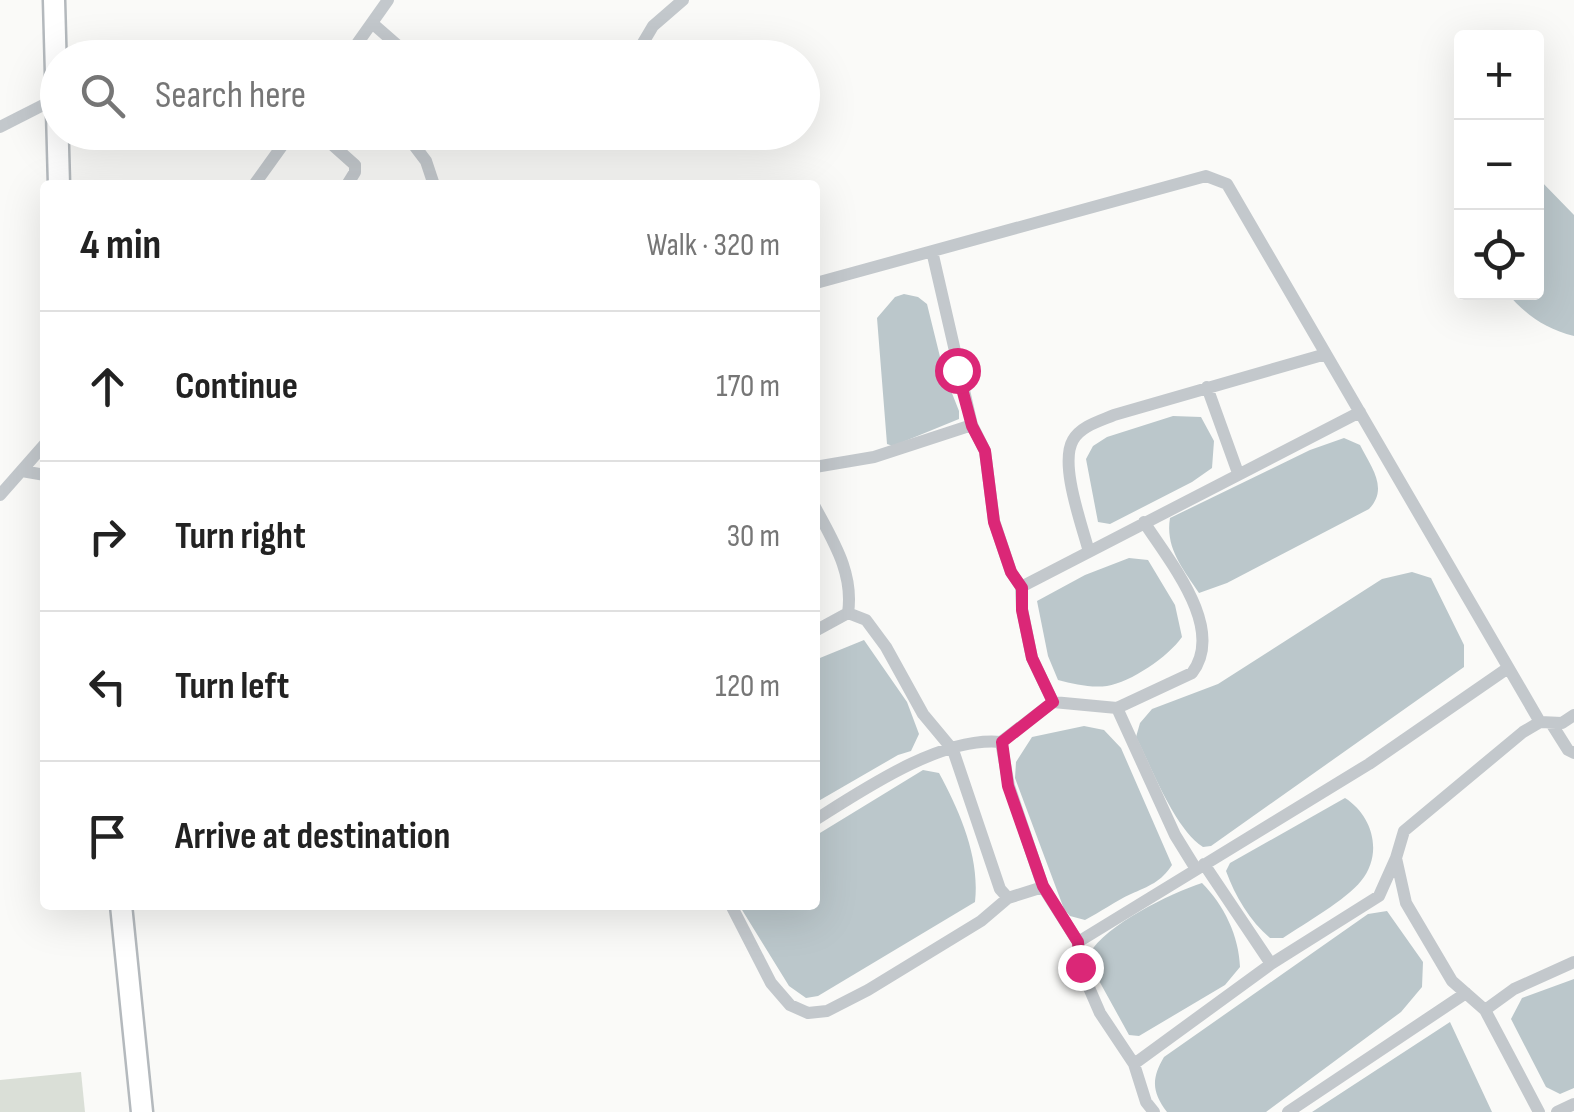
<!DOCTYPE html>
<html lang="en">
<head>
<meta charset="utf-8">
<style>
	body { margin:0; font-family:"Sofia Sans Condensed",sans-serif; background:#f6f6f6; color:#222 }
	.controls { position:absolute; right:30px; top:30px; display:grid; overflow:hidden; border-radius:10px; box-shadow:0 10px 40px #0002 }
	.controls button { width:90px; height:90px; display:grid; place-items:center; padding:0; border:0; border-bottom:2px solid #e0e0e0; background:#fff; color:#222; font:50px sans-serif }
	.stop { position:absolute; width:30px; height:30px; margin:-22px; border:8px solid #db2777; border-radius:50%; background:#fff }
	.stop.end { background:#db2777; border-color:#fff; box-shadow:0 2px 10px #0008 }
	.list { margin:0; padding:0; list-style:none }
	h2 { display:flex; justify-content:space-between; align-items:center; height:130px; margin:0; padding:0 40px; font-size:42px }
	h2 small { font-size:32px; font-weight:400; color:#767676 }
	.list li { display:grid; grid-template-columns:65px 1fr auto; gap:30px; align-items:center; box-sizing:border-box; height:150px; padding:0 40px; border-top:2px solid #e0e0e0 }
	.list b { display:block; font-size:38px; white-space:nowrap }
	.list em { font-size:32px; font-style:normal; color:#767676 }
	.icon { flex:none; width:55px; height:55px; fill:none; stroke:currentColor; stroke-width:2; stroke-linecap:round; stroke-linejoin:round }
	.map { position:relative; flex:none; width:1574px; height:1112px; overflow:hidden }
	.search { position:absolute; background:#fff; box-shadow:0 10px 40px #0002; left:40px; top:40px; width:780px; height:110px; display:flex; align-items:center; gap:25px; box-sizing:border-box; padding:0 35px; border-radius:55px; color:#767676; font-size:38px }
	.panel { position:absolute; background:#fff; box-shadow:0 10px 40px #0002; left:40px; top:180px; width:780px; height:730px; border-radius:10px }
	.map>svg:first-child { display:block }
	.green { fill:#dadfd7 }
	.water { fill:#bbc7cb }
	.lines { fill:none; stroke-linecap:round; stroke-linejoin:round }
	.highway-casing { stroke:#b4b9bd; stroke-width:25 }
	.minor { stroke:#c3c8cc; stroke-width:12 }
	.highway { stroke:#fff; stroke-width:20 }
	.route { stroke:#db2777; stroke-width:12 }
</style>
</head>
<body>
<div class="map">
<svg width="1574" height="1112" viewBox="0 0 1574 1112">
	<rect width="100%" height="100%" fill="#fafaf8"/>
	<path class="green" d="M81,1072L85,1112H0V1080Z"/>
	<path class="water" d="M1537,177L1574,215V336C1545,329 1526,315 1507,293L1536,292Z
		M904,294L918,297L927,304L944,373L959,411V419L893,446L887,444L877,318L895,297Z
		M1173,416L1201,417L1214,441L1212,468L1192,482L1110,524L1098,522L1086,459L1093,446L1107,437Z
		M1344,438L1360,445C1371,467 1389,488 1369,509L1227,583L1199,593C1183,569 1165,548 1170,518L1310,450Z
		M1129,558L1148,560L1175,605L1182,637C1168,657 1131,682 1107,686C1090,688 1074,684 1058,680L1048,656L1037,601L1085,575Z
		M1412,572L1431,578L1464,645V667L1211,846L1203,847C1174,828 1152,768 1136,737L1140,723L1152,709L1218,684L1382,579Z
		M864,640L907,702L919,734L911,751L898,755L815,803V660Z
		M1084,726L1104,730L1121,748L1172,865C1161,882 1149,886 1131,894C1115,901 1101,912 1085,920L1070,916L1064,909L1015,778L1016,762L1032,737Z
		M923,770L939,773C960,812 980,857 975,902L818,996L806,998L789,986L739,905H815V836Z
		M1345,798C1372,815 1384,853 1361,881C1347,899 1304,924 1283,938H1270C1250,921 1235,896 1226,871L1230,863Z
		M1202,883C1224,905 1239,936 1240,967L1225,985L1139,1036L1129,1035L1092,968L1089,954C1107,924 1169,894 1202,883Z
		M1387,911L1423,962L1422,987L1401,1012L1266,1112H1167C1152,1092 1151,1079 1164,1057L1368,914Z
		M1574,979V1088L1560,1094L1546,1087L1511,1019L1522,998Z
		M1450,1022L1492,1112H1312Z"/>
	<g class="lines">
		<g class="highway-casing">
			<path id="highway" d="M54,0L59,185
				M121,905L142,1112"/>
		</g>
		<path class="minor" d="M372,23L412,58
			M347,58L388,0
			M634,58L653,26L683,0
			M0,127L55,99
			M318,132L355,165V172L347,185
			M404,132L426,161L434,185
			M625,132L634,138
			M254,185L292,132
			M932,251L972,425L985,451L994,521L1011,572L1021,587L1022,609L1032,658L1053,702L1117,708L1175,835L1196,869
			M816,283L1206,176L1227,184L1540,722L1562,723L1574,715
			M1207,387L1238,473
			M815,467L874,457L972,425
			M22,471L45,475
			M0,495L45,444
			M815,507C833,541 854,573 848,613L815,631
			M1089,552C1082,525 1059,464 1073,440C1081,426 1100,421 1114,415L1326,354
			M1021,587L1360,412
			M848,613L866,620L886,647L923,714L953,750L1000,889L1008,898
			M1053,702L1001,742L1009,786L1043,887L1078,942L1080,967L1100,1013L1134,1064L1146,1102L1154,1112
			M1117,708L1192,673C1226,628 1169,561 1144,522
			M1551,723L1568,750L1574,753
			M815,820C864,789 942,736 1001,742
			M1204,864L1271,964
			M731,905L771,983L790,1005L808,1013L827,1011L868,990L981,921L1008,898L1043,887
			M1078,942L1369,764L1508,668
			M1485,1010L1514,989L1574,962
			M1134,1064L1271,964L1379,896L1396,858
			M1288,1112L1466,993
			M1539,1112L1485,1010L1452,981L1406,903L1396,858L1404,831L1523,732L1540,722
			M1557,1112L1574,1104"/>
		<use href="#highway" class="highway"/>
	</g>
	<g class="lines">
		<path class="route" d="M957,370L972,426L985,451L994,522L1011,572L1022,588V610L1032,658L1053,702L1002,742L1008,786L1043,886L1078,942L1080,967"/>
	</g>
</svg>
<div class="controls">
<button>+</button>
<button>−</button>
<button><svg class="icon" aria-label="locate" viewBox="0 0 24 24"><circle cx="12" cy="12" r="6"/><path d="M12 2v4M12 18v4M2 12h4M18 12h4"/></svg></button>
</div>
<div class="stop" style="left:957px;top:370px"></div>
<div class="stop end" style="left:1080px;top:967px"></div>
<div class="search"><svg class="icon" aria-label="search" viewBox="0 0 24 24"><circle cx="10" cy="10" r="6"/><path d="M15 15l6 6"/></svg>Search here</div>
<section class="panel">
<h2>4 min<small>Walk · 320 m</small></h2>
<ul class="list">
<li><svg class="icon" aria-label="ahead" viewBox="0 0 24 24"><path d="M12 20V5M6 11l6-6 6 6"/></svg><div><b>Continue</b></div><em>170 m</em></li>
<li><svg class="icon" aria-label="right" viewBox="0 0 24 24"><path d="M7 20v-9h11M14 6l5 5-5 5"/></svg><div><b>Turn right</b></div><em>30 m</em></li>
<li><svg class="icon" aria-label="left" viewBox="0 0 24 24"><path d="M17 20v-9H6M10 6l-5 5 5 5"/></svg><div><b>Turn left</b></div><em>120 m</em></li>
<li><svg class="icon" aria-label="arrive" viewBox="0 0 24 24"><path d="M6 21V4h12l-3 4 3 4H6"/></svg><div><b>Arrive at destination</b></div></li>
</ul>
</section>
</div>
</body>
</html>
